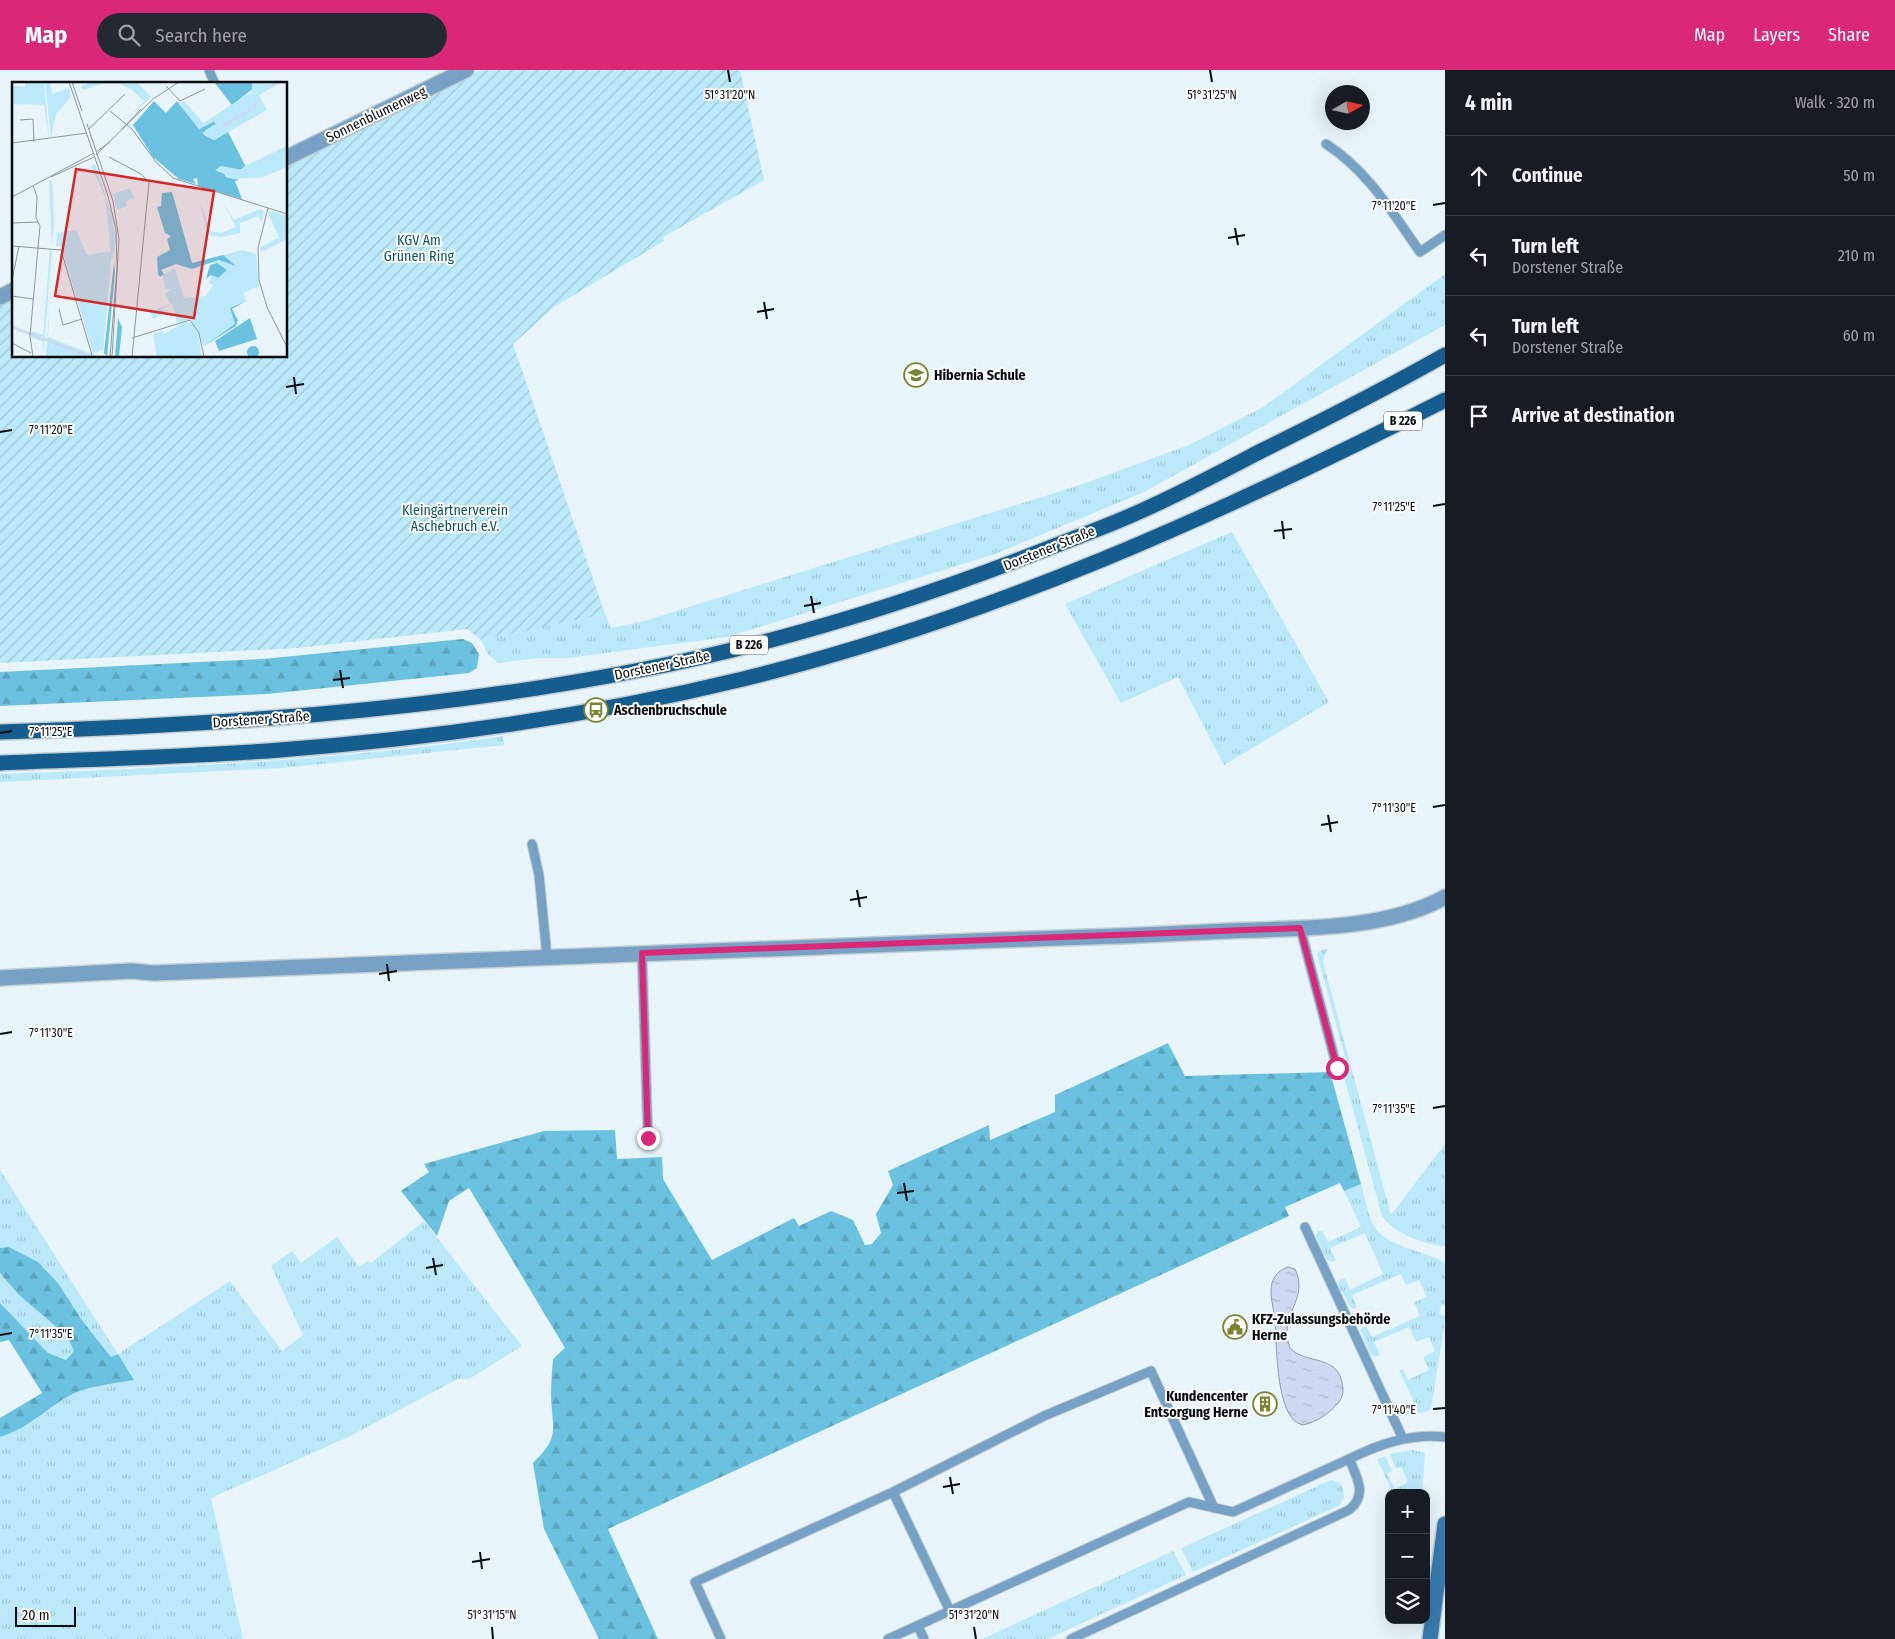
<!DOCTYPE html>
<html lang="en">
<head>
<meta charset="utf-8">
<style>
	body { margin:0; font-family:"Fira Sans Condensed",sans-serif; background:#242831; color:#f1f3f6 }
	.controls { position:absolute; right:15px; bottom:15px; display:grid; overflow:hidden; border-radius:10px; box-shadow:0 5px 20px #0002 }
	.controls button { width:45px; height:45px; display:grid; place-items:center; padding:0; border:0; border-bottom:1px solid #363941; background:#171b24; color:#f1f3f6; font:25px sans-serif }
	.compass { position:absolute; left:1325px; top:15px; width:45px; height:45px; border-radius:50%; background:#171b24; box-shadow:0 5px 20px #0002; rotate:81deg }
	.scale { position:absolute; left:15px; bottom:12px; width:61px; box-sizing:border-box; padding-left:5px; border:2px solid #080c0e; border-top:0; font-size:14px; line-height:18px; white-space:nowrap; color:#080c0e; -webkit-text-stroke:4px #fefefe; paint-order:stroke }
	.stop { position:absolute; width:15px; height:15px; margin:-11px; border:4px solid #db2777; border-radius:50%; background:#fff }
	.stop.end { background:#db2777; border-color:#fff; box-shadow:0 1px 5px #0008 }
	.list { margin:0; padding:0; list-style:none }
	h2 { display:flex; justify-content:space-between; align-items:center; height:65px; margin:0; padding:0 20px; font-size:21px }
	h2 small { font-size:16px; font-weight:400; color:#9ea1a6 }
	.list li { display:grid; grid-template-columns:32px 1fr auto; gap:15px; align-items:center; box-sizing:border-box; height:80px; padding:0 20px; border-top:1px solid #363941 }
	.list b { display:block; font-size:19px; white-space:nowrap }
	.list p { margin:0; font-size:16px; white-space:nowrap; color:#9ea1a6 }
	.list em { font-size:16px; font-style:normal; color:#9ea1a6 }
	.icon { flex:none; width:28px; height:28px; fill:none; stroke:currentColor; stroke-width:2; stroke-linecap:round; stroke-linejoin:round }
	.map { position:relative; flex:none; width:1445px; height:1569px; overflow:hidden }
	header { display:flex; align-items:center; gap:30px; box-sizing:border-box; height:70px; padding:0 25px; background:#db2777; color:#fff }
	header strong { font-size:24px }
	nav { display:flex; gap:28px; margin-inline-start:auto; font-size:18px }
	.search { width:350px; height:45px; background:#242831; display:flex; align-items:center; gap:12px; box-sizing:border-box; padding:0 18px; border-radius:28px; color:#9ea1a6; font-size:19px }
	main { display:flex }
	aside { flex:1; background:#171b24 }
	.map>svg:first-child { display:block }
	.grass { fill:url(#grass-tufts) }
	.forest { fill:url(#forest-firs) }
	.garden { fill:url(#garden-furrows) }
	.water { fill:url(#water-ripples); stroke:#929cae }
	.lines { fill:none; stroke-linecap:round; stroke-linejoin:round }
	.lane-casing { stroke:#c3cfd3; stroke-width:11 }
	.street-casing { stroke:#c3cfd3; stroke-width:18 }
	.secondary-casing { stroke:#c3cfd3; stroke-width:18 }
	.primary-casing { stroke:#c3cfd3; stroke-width:18 }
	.lane { stroke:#78a2c5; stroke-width:9 }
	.street { stroke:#78a2c5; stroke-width:15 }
	.secondary { stroke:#377aae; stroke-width:15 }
	.primary { stroke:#145d8e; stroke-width:15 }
	.route { stroke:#db2777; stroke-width:6 }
	.ticks { fill:none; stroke:#080c0e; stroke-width:2 }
	.labels { text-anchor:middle; stroke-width:4; stroke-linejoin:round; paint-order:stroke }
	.shield { fill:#fefefe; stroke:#525556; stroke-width:1 }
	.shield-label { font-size:12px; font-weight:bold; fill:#080c0e }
	.street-label { font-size:14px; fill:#080c0e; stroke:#fefefe }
	.park-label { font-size:14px; fill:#085469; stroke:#fefefe }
	.poi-label { font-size:14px; font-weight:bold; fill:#080c0e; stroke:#fefefe; text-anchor:start }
	.inset-river { fill:none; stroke:#cdd9f3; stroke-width:2.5 }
	.inset-road { fill:none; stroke:#8e979b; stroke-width:1 }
	.view { fill:#d62828; fill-opacity:0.15; stroke:#d62828; stroke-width:2.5 }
	.inset-edge { fill:none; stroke:#080c0e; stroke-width:2.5 }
	.ticks-label { font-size:12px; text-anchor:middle; fill:#080c0e; stroke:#fefefe; stroke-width:4; stroke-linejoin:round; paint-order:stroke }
</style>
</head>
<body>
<header>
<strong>Map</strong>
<div class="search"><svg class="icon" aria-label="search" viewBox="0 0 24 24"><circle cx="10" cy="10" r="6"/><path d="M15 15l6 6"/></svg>Search here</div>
<nav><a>Map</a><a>Layers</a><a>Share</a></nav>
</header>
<main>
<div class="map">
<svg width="1445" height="1569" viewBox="0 0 1445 1569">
	<defs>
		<pattern id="grass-tufts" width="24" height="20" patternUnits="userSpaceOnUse" patternTransform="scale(1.25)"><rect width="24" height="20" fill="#bbe9fa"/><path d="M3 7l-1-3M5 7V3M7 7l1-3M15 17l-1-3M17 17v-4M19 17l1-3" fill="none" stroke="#9fc7d5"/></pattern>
		<pattern id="forest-firs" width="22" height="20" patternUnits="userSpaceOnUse" patternTransform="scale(1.25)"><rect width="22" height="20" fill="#6bc2e0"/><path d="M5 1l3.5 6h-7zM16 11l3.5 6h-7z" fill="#5ba6bf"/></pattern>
		<pattern id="garden-furrows" width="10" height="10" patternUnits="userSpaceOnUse" patternTransform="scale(1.25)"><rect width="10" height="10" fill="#bbe9fa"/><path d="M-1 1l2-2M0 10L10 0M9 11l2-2" fill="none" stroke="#9fc7d5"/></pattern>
		<pattern id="water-ripples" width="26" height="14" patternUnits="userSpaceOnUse" patternTransform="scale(1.25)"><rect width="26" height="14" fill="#cdd9f3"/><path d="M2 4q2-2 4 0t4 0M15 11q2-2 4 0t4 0" fill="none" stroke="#afb9cf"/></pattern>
	</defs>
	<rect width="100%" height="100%" fill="#e7f4f9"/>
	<path class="grass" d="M1445,204V255L1144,422L995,484L727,567L568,588H539L498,593L488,584L481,570L605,544L611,558L641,552L1080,415L1189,375L1265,336Z
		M1232,462L1329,632L1224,695L1178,607L1121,633L1065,534Z
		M503,666L504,675L283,698L0,712V704C168,698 337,691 503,666Z
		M1327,879L1323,892L1391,1145L1445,1074V1176C1426,1176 1392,1162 1382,1146L1343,1003L1348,998L1317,884L1321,880Z
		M0,1100L118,1284L230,1211L282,1281L303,1265L271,1196L292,1181L301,1193L337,1167L359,1197L368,1191L371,1193L424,1151L522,1276L469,1309H458L346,1368L211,1428L243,1569H0V1367C29,1358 42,1342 66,1328C86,1316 112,1314 134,1310L118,1284L111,1287L81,1249L58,1213L10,1177L0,1178Z
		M1361,1114C1373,1158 1370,1166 1416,1181C1427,1185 1436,1187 1445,1194V1235H1441L1439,1244L1445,1246V1251L1431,1339L1422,1343L1399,1346L1398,1342L1415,1334L1399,1300L1403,1299L1408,1310L1429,1300L1423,1287L1435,1281L1429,1267L1416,1272L1409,1257L1374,1272L1380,1285L1375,1287L1370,1284L1360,1259L1366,1255L1372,1267L1420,1246L1414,1232L1427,1227L1419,1210L1406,1215L1401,1204L1352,1225L1357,1237L1352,1239L1338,1215L1339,1210L1345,1208L1350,1220L1383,1204L1365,1163L1330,1178L1336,1190L1332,1192L1327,1190L1316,1166L1318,1161H1322L1328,1172L1361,1157L1344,1121Z
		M0,1203L19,1225L67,1266L74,1281L67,1290L48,1283L0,1233Z
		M1413,1380L1425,1383L1422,1423H1393L1377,1389L1385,1386L1392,1401L1387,1404L1395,1419L1408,1412L1401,1397L1396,1399L1390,1384Z
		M1331,1410L1340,1413C1344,1421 1346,1427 1340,1435L1193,1502L1181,1478Z
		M1173,1481L1186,1505L1048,1569H982Z"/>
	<path class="forest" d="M463,569L472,573L479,584L477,598L469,603L267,624L0,636V602L263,589Z
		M1168,973L1185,1006L1330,1002L1361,1114L1344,1121L1340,1113L1285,1137L1289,1146L608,1459L658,1569H599L544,1459L533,1393C561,1366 552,1360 551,1325C551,1313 552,1301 553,1289L565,1278L469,1118L449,1131L437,1166L401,1121L429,1102L424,1094L544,1061L615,1060L617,1089L662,1087L663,1109L712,1190L794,1148L799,1156L831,1141L853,1150L865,1175L872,1174L881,1163L876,1144L893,1115L888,1101L989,1055L990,1070L1055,1042V1025Z
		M9,1177L38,1192L58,1213L81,1249L111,1287L118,1284L134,1310C112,1314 86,1316 67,1327C42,1342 29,1358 0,1367V1348L42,1323L9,1270L0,1272V1233L48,1283L66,1290L74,1281L67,1266L19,1225L0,1203V1178Z"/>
	<path class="garden" d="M481,0H740L764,110L663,167L664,171L554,237L513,274L605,544L481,570L467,559L297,578L0,593V233L14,227V286H286V95Z"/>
	<path class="water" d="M1288,1197L1295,1199C1310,1230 1277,1245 1290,1278C1306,1295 1337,1284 1342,1313C1344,1320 1343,1326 1339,1332C1330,1343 1317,1352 1303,1355C1275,1350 1277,1273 1275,1251C1274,1239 1269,1225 1272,1213C1275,1204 1280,1200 1288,1197Z"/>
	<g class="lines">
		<g class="lane-casing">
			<path id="lane" d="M209,0L215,14
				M1326,74C1368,101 1392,142 1420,182L1445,165
				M532,774L539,805L547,887
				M1300,857L1337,998
				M642,883L648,1068
				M1305,1157L1403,1369
				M893,1422L950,1541
				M918,1556L924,1569
				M721,1569L695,1512L893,1422L1044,1346L1151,1301L1214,1438
				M888,1569L1189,1432L1233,1442L1349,1389
				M1071,1569L1349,1440C1368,1425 1357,1407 1349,1389C1380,1374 1410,1363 1445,1367"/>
		</g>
		<g class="street-casing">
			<path id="street" d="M286,88L466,0
				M0,227L14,220
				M0,908L131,901L154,903C436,892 718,880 1000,870C1076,868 1152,865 1228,861C1297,858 1384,861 1445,827"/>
		</g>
		<g class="secondary-casing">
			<path id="secondary" d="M1430,1569L1445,1454"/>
		</g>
		<g class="primary-casing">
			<path id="primary" d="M0,662C213,655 425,642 635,601C777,574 915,531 1049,478C1079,466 1111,455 1141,441C1182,423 1223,401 1263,380C1324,350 1385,319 1445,285
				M0,693C93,689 187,687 280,680C436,668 591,646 743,609C989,549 1220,444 1445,330"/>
		</g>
		<use href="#lane" class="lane"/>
		<use href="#street" class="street"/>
		<use href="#secondary" class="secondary"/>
		<use href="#primary" class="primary"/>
	</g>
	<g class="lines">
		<path class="route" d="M648,1068L642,883L1300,858L1337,998"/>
	</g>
	<path class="ticks" d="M728,0L730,12M1210,0L1212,12M1433,135L1445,133M1235,158L1238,175M1228,168L1245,165M764,232L767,249M757,242L774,239M294,307L296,324M286,317L304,314M0,362L12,360M1433,436L1445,434M1282,451L1284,469M1274,461L1292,459M811,526L814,543M804,536L821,533M340,600L343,618M333,610L350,608M0,663L12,661M1433,737L1445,735M1328,745L1331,762M1321,755L1338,752M857,820L860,837M850,830L867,827M387,894L389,911M379,904L397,901M0,964L12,962M1433,1038L1445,1036M904,1113L907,1131M897,1123L914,1121M433,1188L436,1205M426,1198L443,1195M0,1265L12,1263M1433,1339L1445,1338M950,1407L953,1424M943,1417L960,1414M480,1482L482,1499M472,1492L490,1489M492,1557L493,1569M974,1557L976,1569"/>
	<defs>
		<g id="school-ring" transform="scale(1.25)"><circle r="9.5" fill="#fefefe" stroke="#7a832f" stroke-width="1.5"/><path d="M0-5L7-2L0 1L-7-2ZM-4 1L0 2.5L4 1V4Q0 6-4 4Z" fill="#7a832f"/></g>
		<g id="bus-ring" transform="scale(1.25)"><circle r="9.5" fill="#fefefe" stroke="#7a832f" stroke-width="1.5"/><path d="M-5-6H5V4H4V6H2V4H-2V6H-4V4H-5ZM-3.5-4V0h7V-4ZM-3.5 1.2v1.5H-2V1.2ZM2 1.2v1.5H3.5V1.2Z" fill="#7a832f"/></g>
		<g id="civic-ring" transform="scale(1.25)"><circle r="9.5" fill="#fefefe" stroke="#7a832f" stroke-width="1.5"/><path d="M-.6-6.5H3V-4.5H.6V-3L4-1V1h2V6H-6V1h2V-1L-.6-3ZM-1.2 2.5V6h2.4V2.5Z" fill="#7a832f"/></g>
		<g id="building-ring" transform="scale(1.25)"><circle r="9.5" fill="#fefefe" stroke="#7a832f" stroke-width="1.5"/><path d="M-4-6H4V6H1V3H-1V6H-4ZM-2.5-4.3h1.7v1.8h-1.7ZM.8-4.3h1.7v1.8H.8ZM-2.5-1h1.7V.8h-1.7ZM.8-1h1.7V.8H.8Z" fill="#7a832f"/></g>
	</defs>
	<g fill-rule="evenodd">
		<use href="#school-ring" x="916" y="305"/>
		<use href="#bus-ring" x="596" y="640"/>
		<use href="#civic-ring" x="1235" y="1257"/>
		<use href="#building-ring" x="1265" y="1334"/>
	</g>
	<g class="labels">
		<g class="shield">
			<rect x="1384" y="341.5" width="38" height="19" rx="4"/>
			<rect x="730" y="565.5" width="38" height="19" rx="4"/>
		</g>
		<g class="shield-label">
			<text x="1403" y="355">B 226</text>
			<text x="749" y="579">B 226</text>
		</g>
		<g class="street-label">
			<text transform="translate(376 44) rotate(-26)" y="5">Sonnenblumenweg</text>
			<text transform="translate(1049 478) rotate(-22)" y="5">Dorstener Straße</text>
			<text transform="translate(662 595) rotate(-12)" y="5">Dorstener Straße</text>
			<text transform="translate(261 649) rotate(-4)" y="5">Dorstener Straße</text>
		</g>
		<g class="park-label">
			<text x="419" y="175">KGV Am<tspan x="419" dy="16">Grünen Ring</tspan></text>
			<text x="455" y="445">Kleingärtnerverein<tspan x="455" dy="16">Aschebruch e.V.</tspan></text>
		</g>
		<g class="poi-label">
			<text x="934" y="310">Hibernia Schule</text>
			<text x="614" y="645">Aschenbruchschule</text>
			<text x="1252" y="1254">KFZ-Zulassungsbehörde<tspan x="1252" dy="16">Herne</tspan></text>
			<text x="1248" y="1331" text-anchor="end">Kundencenter<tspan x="1248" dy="16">Entsorgung Herne</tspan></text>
		</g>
	</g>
	<g transform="translate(12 12)">
		<rect width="275" height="275" fill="#e7f4f9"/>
		<path d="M13,0H32L37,56L32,23L0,22L1,4L13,5ZM33,0H38L40,12L57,6L59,15L44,32L39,56ZM79,0H125L139,15L112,39L132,19L119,7L107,2H89L71,8L69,4ZM83,82L100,133L104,158L100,180L93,115L79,84ZM40,98L42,135L40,165L37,99ZM118,106L122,116L114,119L115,124L105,128L101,112ZM208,115L222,138L248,127L252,129L250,140L246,134L228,141V151L210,155L196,153L187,116L198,149L209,151L224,145ZM259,129L275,134V157L250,170L248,166L267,155L256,131ZM38,167L40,168L31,275V260L19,255L20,249L31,253ZM41,168L36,255L88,275H71L35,261ZM230,168L244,172L247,204L231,211L234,219L218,226L223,242L192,264L179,237L165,241L160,221L149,228H157L141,237L138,230L158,222L153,211L160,207H153L151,193L163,186L172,216L194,214L201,203L197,201L199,193L206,196L211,187L204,181H197L213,178L223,184L211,173Z" fill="#bbe9fa"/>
		<path d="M202,0H240L242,6L220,23ZM142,19L154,31L165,19L187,47L202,39L204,42L194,48L192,53L202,58L216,50L234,85L225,89L209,84L214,95L227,98L223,99L230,117L186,104L185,96L181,97L184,102L167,97L141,75L121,43ZM160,110L180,181L211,173L224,184L207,178L180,187L164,182L149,188L152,192L148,195L146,192L145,175L158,168L155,157L159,154L153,151L145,125L149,124L150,111ZM102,180L103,191L95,274L92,271ZM205,181L215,188L206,196L199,193L194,197L198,183ZM234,219L220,227L226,238L224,244L192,264L223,242L218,226ZM106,236L110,245L107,275H103ZM238,236L245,257L207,269L203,259ZM235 270a6 6 0 1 1 12 0a6 6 0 1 1-12 0Z" fill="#6bc2e0"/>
		<path d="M240,0H270L247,13L255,28L202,58L190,51L204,42L203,39L187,47L167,22L172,19L191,41L240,10ZM275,64V85L251,95L223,97L203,88L209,84L231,88V85Z" fill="#bbe9fa"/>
		<path d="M64,148L75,173L100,169L91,268L81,271L49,164H44L45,151ZM173,240L180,241L186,252L190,275H145L141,252L150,249L152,252ZM35,261L51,267L71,275H34Z" fill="#bbe9fa"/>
		<path class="inset-river" d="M211,44L243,25L245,18M0,245L79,275"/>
		<path class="inset-road" d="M57,0L96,114L104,147L105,186L98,275M60,0L70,29M154,4L168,19L193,7M98,29L120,47L144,80L161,96L275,132M8,38L21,37L22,60M75,42L101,119L107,157L100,275M77,47L113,12M110,47L129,27M0,61L75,51M84,70L98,60M84,73L141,17L167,0M97,75L129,92L137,100L120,275M39,95L82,75M0,115L82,71M256,126L246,166L247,198L255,225L275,265M0,141L26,140M0,164L49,168L80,273M0,198L7,164M0,214L21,217M47,227L51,243L70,237M120,256L178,238L187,251L192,275M0,261L19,271M21,275L18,254L28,144L24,136L25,114L21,104"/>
		<path class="view" d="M64,87L202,109L182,236L43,214Z"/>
		<rect width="275" height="275" class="inset-edge"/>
	</g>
	<g class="ticks-label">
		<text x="730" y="29">51°31'20"N</text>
		<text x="1212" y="29">51°31'25"N</text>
		<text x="1394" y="140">7°11'20"E</text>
		<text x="51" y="364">7°11'20"E</text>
		<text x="1394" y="441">7°11'25"E</text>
		<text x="51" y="666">7°11'25"E</text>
		<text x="1394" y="742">7°11'30"E</text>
		<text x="51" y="967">7°11'30"E</text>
		<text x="1394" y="1043">7°11'35"E</text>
		<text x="51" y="1268">7°11'35"E</text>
		<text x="1394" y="1344">7°11'40"E</text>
		<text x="492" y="1549">51°31'15"N</text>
		<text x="974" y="1549">51°31'20"N</text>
	</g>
</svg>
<div class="controls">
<button>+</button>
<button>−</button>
<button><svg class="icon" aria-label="layers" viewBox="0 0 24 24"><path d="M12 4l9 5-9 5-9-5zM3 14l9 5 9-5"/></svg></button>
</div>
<svg class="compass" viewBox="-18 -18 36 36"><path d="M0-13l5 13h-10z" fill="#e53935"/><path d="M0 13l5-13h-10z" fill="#9ea1a6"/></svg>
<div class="scale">20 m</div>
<div class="stop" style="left:1337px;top:998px"></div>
<div class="stop end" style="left:648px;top:1068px"></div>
</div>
<aside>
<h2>4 min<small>Walk · 320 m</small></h2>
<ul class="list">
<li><svg class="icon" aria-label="ahead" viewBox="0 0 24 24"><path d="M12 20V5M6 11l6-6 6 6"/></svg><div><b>Continue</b></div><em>50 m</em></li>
<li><svg class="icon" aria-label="left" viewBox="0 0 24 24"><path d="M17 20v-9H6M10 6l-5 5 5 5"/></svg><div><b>Turn left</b><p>Dorstener Straße</p></div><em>210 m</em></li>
<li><svg class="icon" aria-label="left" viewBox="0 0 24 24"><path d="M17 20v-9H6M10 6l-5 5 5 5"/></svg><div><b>Turn left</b><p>Dorstener Straße</p></div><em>60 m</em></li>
<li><svg class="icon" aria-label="arrive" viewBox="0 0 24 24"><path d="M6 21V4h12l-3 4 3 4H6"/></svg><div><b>Arrive at destination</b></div></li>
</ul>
</aside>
</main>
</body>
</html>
